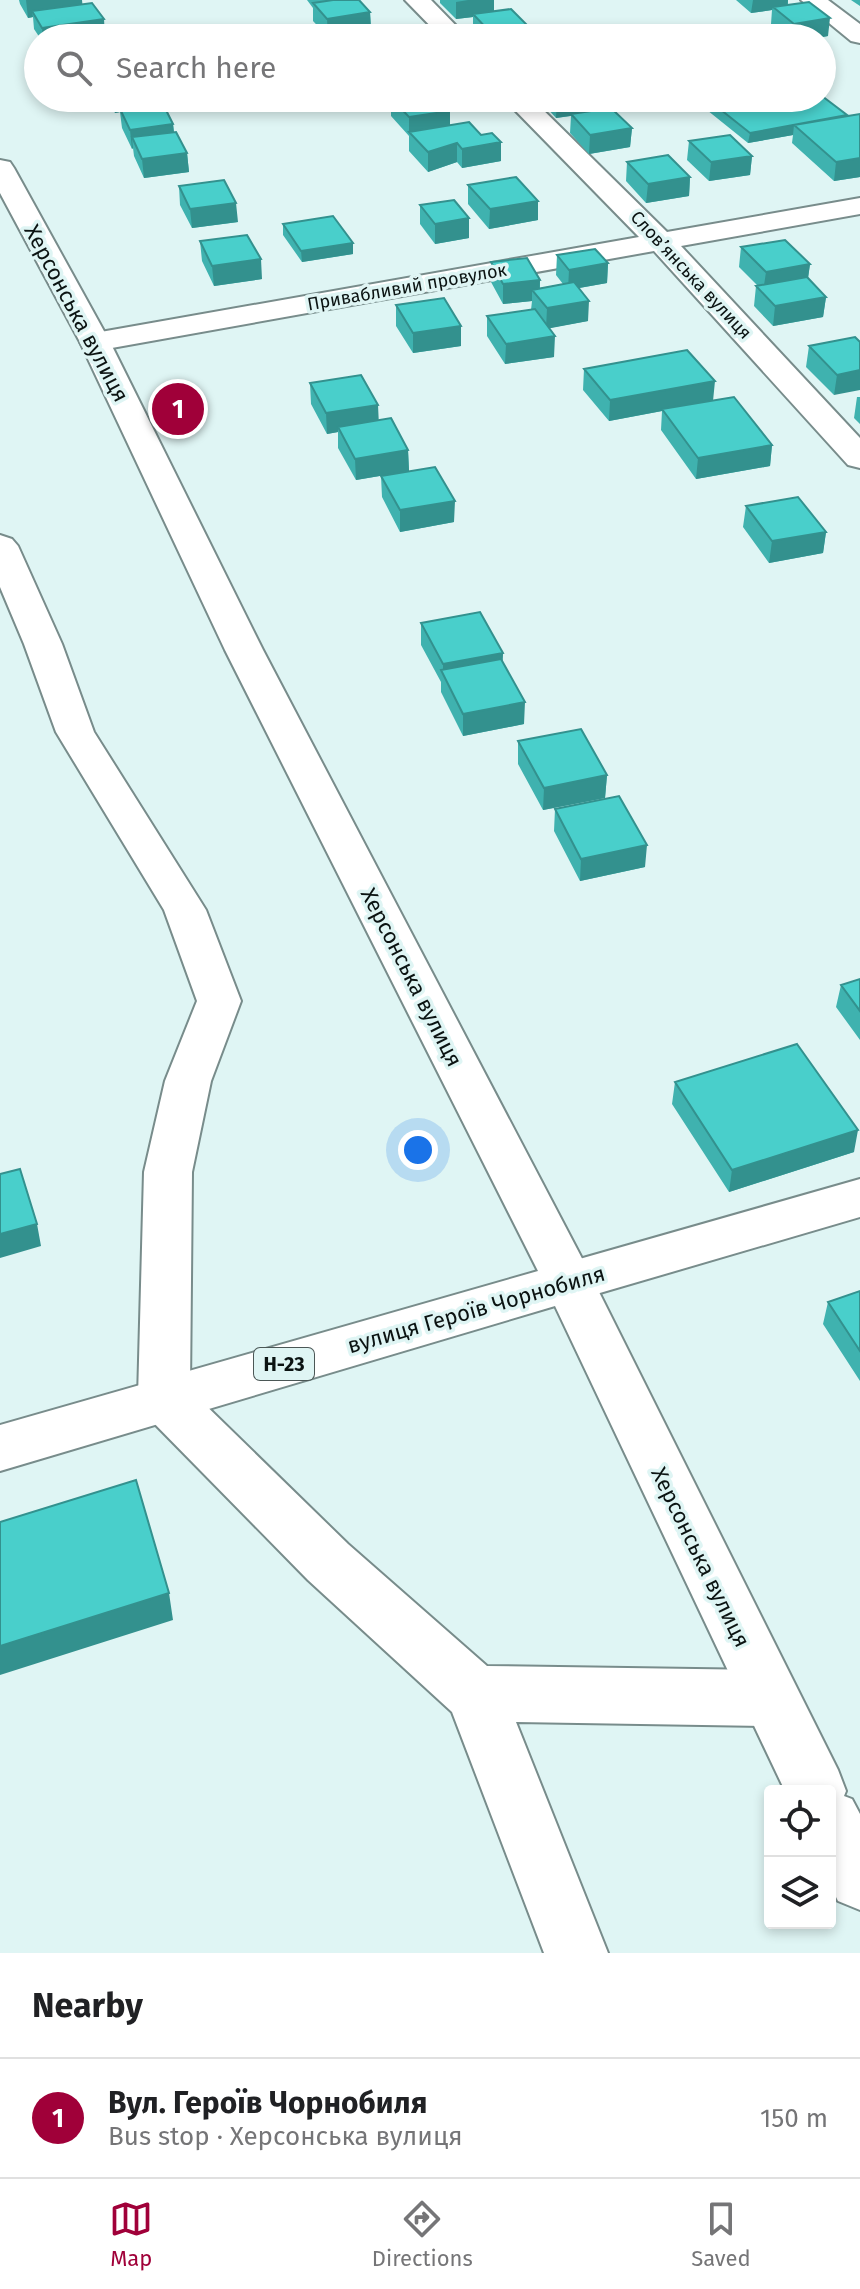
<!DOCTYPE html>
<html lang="en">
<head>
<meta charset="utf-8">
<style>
	body { margin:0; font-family:"Fira Sans",sans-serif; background:#f2f2f2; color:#202124 }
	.controls { position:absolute; right:24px; bottom:24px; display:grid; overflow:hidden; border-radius:8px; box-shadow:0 4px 12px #0003 }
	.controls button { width:72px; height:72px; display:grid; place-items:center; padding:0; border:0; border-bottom:2px solid #e0e0e0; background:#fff; color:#202124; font:40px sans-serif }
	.you { position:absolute; left:418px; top:1150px; width:28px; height:28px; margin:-20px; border:6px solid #fff; border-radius:50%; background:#1a73e8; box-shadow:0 0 0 12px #1a73e833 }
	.badge { display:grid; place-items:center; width:52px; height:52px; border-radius:50%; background:#a00039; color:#fff; font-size:26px; font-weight:700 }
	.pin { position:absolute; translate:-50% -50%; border:4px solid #fff; box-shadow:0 2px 8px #0006 }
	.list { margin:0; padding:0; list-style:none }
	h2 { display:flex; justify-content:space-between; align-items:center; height:104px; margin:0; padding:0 32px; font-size:34px }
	h2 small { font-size:26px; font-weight:400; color:#757577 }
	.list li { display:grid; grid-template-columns:52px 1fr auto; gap:24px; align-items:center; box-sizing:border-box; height:120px; padding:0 32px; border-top:2px solid #e0e0e0 }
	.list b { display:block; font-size:30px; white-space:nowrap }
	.list p { margin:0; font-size:26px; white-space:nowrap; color:#757577 }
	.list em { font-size:26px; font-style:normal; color:#757577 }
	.icon { flex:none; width:44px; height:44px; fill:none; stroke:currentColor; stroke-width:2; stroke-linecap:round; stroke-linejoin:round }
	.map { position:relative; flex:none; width:860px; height:1953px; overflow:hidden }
	.search { position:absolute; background:#fff; box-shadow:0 4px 12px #0003; left:24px; right:24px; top:24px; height:88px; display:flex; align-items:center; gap:20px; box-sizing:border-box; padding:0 28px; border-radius:44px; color:#757577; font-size:30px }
	.sheet { height:224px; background:#fff }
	nav { display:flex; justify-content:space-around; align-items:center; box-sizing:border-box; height:112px; border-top:2px solid #e0e0e0; background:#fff; font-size:22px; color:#757577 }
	nav a { display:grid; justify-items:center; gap:4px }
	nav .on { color:#a00039 }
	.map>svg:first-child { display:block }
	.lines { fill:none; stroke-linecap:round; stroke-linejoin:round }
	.minor-casing { stroke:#788c8b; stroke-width:4 }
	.major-casing { stroke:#788c8b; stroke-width:4 }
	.minor { fill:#fff; fill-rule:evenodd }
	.major { fill:#fff; fill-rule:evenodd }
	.wall { fill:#3fb2af }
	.shaded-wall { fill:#33918e }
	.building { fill:#49cfcb; stroke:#33918e; stroke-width:2 }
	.labels { text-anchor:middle; stroke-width:7; stroke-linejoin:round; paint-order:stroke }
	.far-street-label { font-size:18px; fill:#0b1312; stroke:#dff5f4 }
	.shield { fill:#dff5f4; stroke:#4b5756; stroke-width:2 }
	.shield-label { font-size:20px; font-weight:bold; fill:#0b1312 }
	.street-label { font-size:22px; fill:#0b1312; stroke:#dff5f4 }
</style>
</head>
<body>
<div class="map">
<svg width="860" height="1953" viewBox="0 0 860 1953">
	<rect width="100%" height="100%" fill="#dff5f4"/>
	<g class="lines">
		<g class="minor-casing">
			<path id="minor" d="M405,0H431L468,38H442Z
				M801,0H828L860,24V43L851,41Z
				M503,98H531L667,232L860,198V214L681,246L860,438V468L848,465L654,251L95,351L84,349L80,342L84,335L95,333L639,237Z
				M0,535L12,539L18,546L62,644L94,732L206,910L241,1001L211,1081L192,1172L190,1390L348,1544L487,1666L769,1670L790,1678L798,1698L790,1718L769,1726L516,1722L608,1953H544L452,1712L308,1580L145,1414L138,1398L144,1172L165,1081L197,1001L164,910L56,732L24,644L0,587Z
				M860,1179V1217L569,1302L551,1296L544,1282L551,1268L569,1262Z"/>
		</g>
		<g class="major-casing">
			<path id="major" d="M0,160L10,162L14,168L110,342L263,650L587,1268L838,1770L846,1791L844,1796L852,1799L860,1814V1910L838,1901L830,1885V1791H785L555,1306L0,1471V1425L538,1271L225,650L80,342L0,193Z"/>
		</g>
		<use href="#minor" class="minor"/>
		<use href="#major" class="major"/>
	</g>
	<path class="wall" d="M19,0H82V4L106,38H40L34,29L33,17L28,18L20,4Z
		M307,0H359L370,12L371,29L392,38H345V34L328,37L313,21V8Z
		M440,0H494V12L528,26V38H478L473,32V17L456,19L440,3Z
		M736,0H788V5L828,36L817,38H787L771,24L772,10L751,13Z
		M851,0H860V6Z
		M107,98H156V105L173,124L174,132L187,153L189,172L144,178L134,156L133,148L132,149L122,128L120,112L115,113Z
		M379,98H438L450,125L501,161L462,168L457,162L428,172L409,151V136L391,116V104L384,105Z
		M538,98H597L596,111L632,128L630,147L589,154L570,133L571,116L556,118Z
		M692,98H822L847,116L860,114V177L834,181L792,143L793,135L748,143Z
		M689,141L752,156L750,175L709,181L687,160Z
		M627,162L690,177L689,196L646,203L626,181Z
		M468,185L538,220L489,229L468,204Z
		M179,186L238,222L192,228L180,205Z
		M420,205L469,238L435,244L420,224Z
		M283,224L353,243V254L302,262L283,235Z
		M200,241L262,279L214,286L202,261Z
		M741,247L810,264L808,279L826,297L823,317L773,326L754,306L756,286H758L739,267Z
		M557,255L608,263L607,283L579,288L588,321L549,328L554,357L505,364L487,336V316L531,310L532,301L503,304L491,282V262L540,280V288L563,284L556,275Z
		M396,305L461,326V346L413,353L396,326Z
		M860,342L834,395L806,367L809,346Z
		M584,369L713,400L772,445L770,466L696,479L661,430L662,411L609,421L583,390Z
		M310,383L378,405V420L408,450L409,471L356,480L338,448V432L327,434L311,404Z
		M857,397H860V424L854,418Z
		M381,476L454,522L400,532L382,497Z
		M746,506L826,532L823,553L769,563L743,527Z
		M421,623L503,653L502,662L524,724L463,736L441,692V682L421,645Z
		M518,741L607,775L605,798L543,810L518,764Z
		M555,809L645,867L580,881L554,831Z
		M860,979V1040L836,1007L841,985Z
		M675,1082L854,1152L729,1192L672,1104Z
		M860,1291V1381L823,1324L828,1302Z"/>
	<path class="shaded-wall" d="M26,0H82L83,10L32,11L33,17L28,18Z
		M468,0H494V14H473V17L456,19V2Z
		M753,0H788L787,8L773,7L772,10L751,13Z
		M370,12L371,30L345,32V34L328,37L327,19Z
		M830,18L828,36L817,38H792L794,24Z
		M104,19L105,37L43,38L42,28Z
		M528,26V38H490V32Z
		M113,98H156L157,108L120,109V112L115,113Z
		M384,98H391V104L384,105Z
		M565,98H597L596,112L556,118L557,99Z
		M450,111V129L409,132V117Z
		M173,124L175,143L132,137L133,148L132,149L130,130Z
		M794,125L793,135L748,143L750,133Z
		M632,128L630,147L589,154L590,135Z
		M501,142V161L462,168V149Z
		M457,143V162L428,172V152Z
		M187,153L189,172L144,178L142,159Z
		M752,156L750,175L709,181L711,162Z
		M860,158V177L834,181L836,162Z
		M690,177L689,196L646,203L648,184Z
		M538,201V220L489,229L490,209Z
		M236,203L238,222L192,228L190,209Z
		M469,218V238L435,244V224Z
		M353,243V254L302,262L301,251Z
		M261,259L262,279L214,286L212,266Z
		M608,263L607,283L568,290L569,270Z
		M810,264L807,284L763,292L766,272Z
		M540,280L539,299L532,290V301L503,304V284Z
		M826,297L823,317L773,326L775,306Z
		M589,301L588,321L546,329L547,308Z
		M461,326V346L413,353V333Z
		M555,336L554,357L505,364L506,344Z
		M860,370V390L834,395L837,375Z
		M715,381L713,401L662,409V411L609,421L610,400Z
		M378,405L379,426L338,427V432L327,434L326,413Z
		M772,445L770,466L696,479L698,458Z
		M408,450L409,471L356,480L355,459Z
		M455,501L454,522L400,532V510Z
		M826,532L823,553L769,563L772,541Z
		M503,653L502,675L443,674V664Z
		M525,702L524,724L463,736V714Z
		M607,775L605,798L543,810L544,788Z
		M647,845L645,867L580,881L581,859Z
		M858,1130L854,1152L729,1192L732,1170Z
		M37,1224L41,1246L0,1258V1234Z
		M169,1593L173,1620L0,1675V1646Z"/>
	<path class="building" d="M333,0H359L370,12L327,19L313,3Z
		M809,2L830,18L794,24L773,7Z
		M92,3L104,19L42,28L32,11Z
		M511,9L528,26L490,32L473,14Z
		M384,27L392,38H349L345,32Z
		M102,32L106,38H60Z
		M822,96L847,115L750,133L706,98H822Z
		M391,98H438L450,111L409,117Z
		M163,104L173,124L130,130L120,109Z
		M611,108L632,128L590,135L571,114Z
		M860,114V158L836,162L794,125Z
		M469,122L481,135L492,133L501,142L462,149L457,143L428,152L409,132Z
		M176,132L187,153L142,159L132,137Z
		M730,135L752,156L711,162L689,141Z
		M668,155L690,177L648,184L627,162Z
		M516,177L538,201L490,209L468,185Z
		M224,180L236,203L190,209L179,186Z
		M454,200L469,218L435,224L420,205Z
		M333,216L353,243L301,251L283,224Z
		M247,235L261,259L212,266L200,241Z
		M785,240L810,264L766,272L741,247Z
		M595,249L608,263L569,270L557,255Z
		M527,258L540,280L503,284L491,262Z
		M807,277L826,297L775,306L756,286Z
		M574,282L589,301L547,308L532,290Z
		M444,298L461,326L413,333L396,305Z
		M535,309L555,336L506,344L487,316Z
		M855,337L860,342V370L837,375L809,346Z
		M687,350L715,381L610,400L584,369Z
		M361,375L378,405L326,413L310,383Z
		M734,397L772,445L698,458L662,409Z
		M391,418L408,450L355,459L338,427Z
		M435,467L455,501L400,510L381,476Z
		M798,497L826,532L772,541L746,506Z
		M480,612L503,653L443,664L421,623Z
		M501,659L525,702L463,714L441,670Z
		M581,729L607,775L544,788L518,741Z
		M619,796L647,845L581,859L555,809Z
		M860,979V1011L841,985Z
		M797,1044L858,1130L732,1170L675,1082Z
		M20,1169L37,1224L0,1234V1174Z
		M860,1291V1351L828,1302Z
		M136,1480L169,1593L0,1646V1522Z"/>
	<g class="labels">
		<g class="far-street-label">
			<text transform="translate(691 275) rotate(47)" y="6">Словʼянська вулиця</text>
			<text transform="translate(407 287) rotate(-10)" y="6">Привабливий провулок</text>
		</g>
		<rect class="shield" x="254" y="1348" width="60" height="32" rx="6"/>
		<g class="shield-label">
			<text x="284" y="1371">Н-23</text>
		</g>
		<g class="street-label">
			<text transform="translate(77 313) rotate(62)" y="8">Херсонська вулиця</text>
			<text transform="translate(412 977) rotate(63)" y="8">Херсонська вулиця</text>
			<text transform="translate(476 1309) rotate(-16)" y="8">вулиця Героїв Чорнобиля</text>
			<text transform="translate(701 1557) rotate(64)" y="8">Херсонська вулиця</text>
		</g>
	</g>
</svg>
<div class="controls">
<button><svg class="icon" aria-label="locate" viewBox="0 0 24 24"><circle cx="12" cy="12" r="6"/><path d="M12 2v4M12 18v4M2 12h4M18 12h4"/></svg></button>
<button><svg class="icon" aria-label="layers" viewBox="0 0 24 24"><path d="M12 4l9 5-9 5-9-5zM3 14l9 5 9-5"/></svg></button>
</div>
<div class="you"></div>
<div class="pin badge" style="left:178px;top:409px">1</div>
<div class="search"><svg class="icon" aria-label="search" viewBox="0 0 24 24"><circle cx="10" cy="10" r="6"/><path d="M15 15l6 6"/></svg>Search here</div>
</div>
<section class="sheet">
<h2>Nearby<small></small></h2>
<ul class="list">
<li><span class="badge">1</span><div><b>Вул. Героїв Чорнобиля</b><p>Bus stop · Херсонська вулиця</p></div><em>150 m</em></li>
</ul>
</section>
<nav>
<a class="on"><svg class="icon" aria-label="map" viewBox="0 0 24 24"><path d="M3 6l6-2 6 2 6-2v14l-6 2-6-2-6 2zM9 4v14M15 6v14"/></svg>Map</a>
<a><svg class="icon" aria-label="directions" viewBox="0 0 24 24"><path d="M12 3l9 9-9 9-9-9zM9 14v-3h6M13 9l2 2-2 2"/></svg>Directions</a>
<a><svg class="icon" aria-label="saved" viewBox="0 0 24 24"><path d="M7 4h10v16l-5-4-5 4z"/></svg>Saved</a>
</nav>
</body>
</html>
